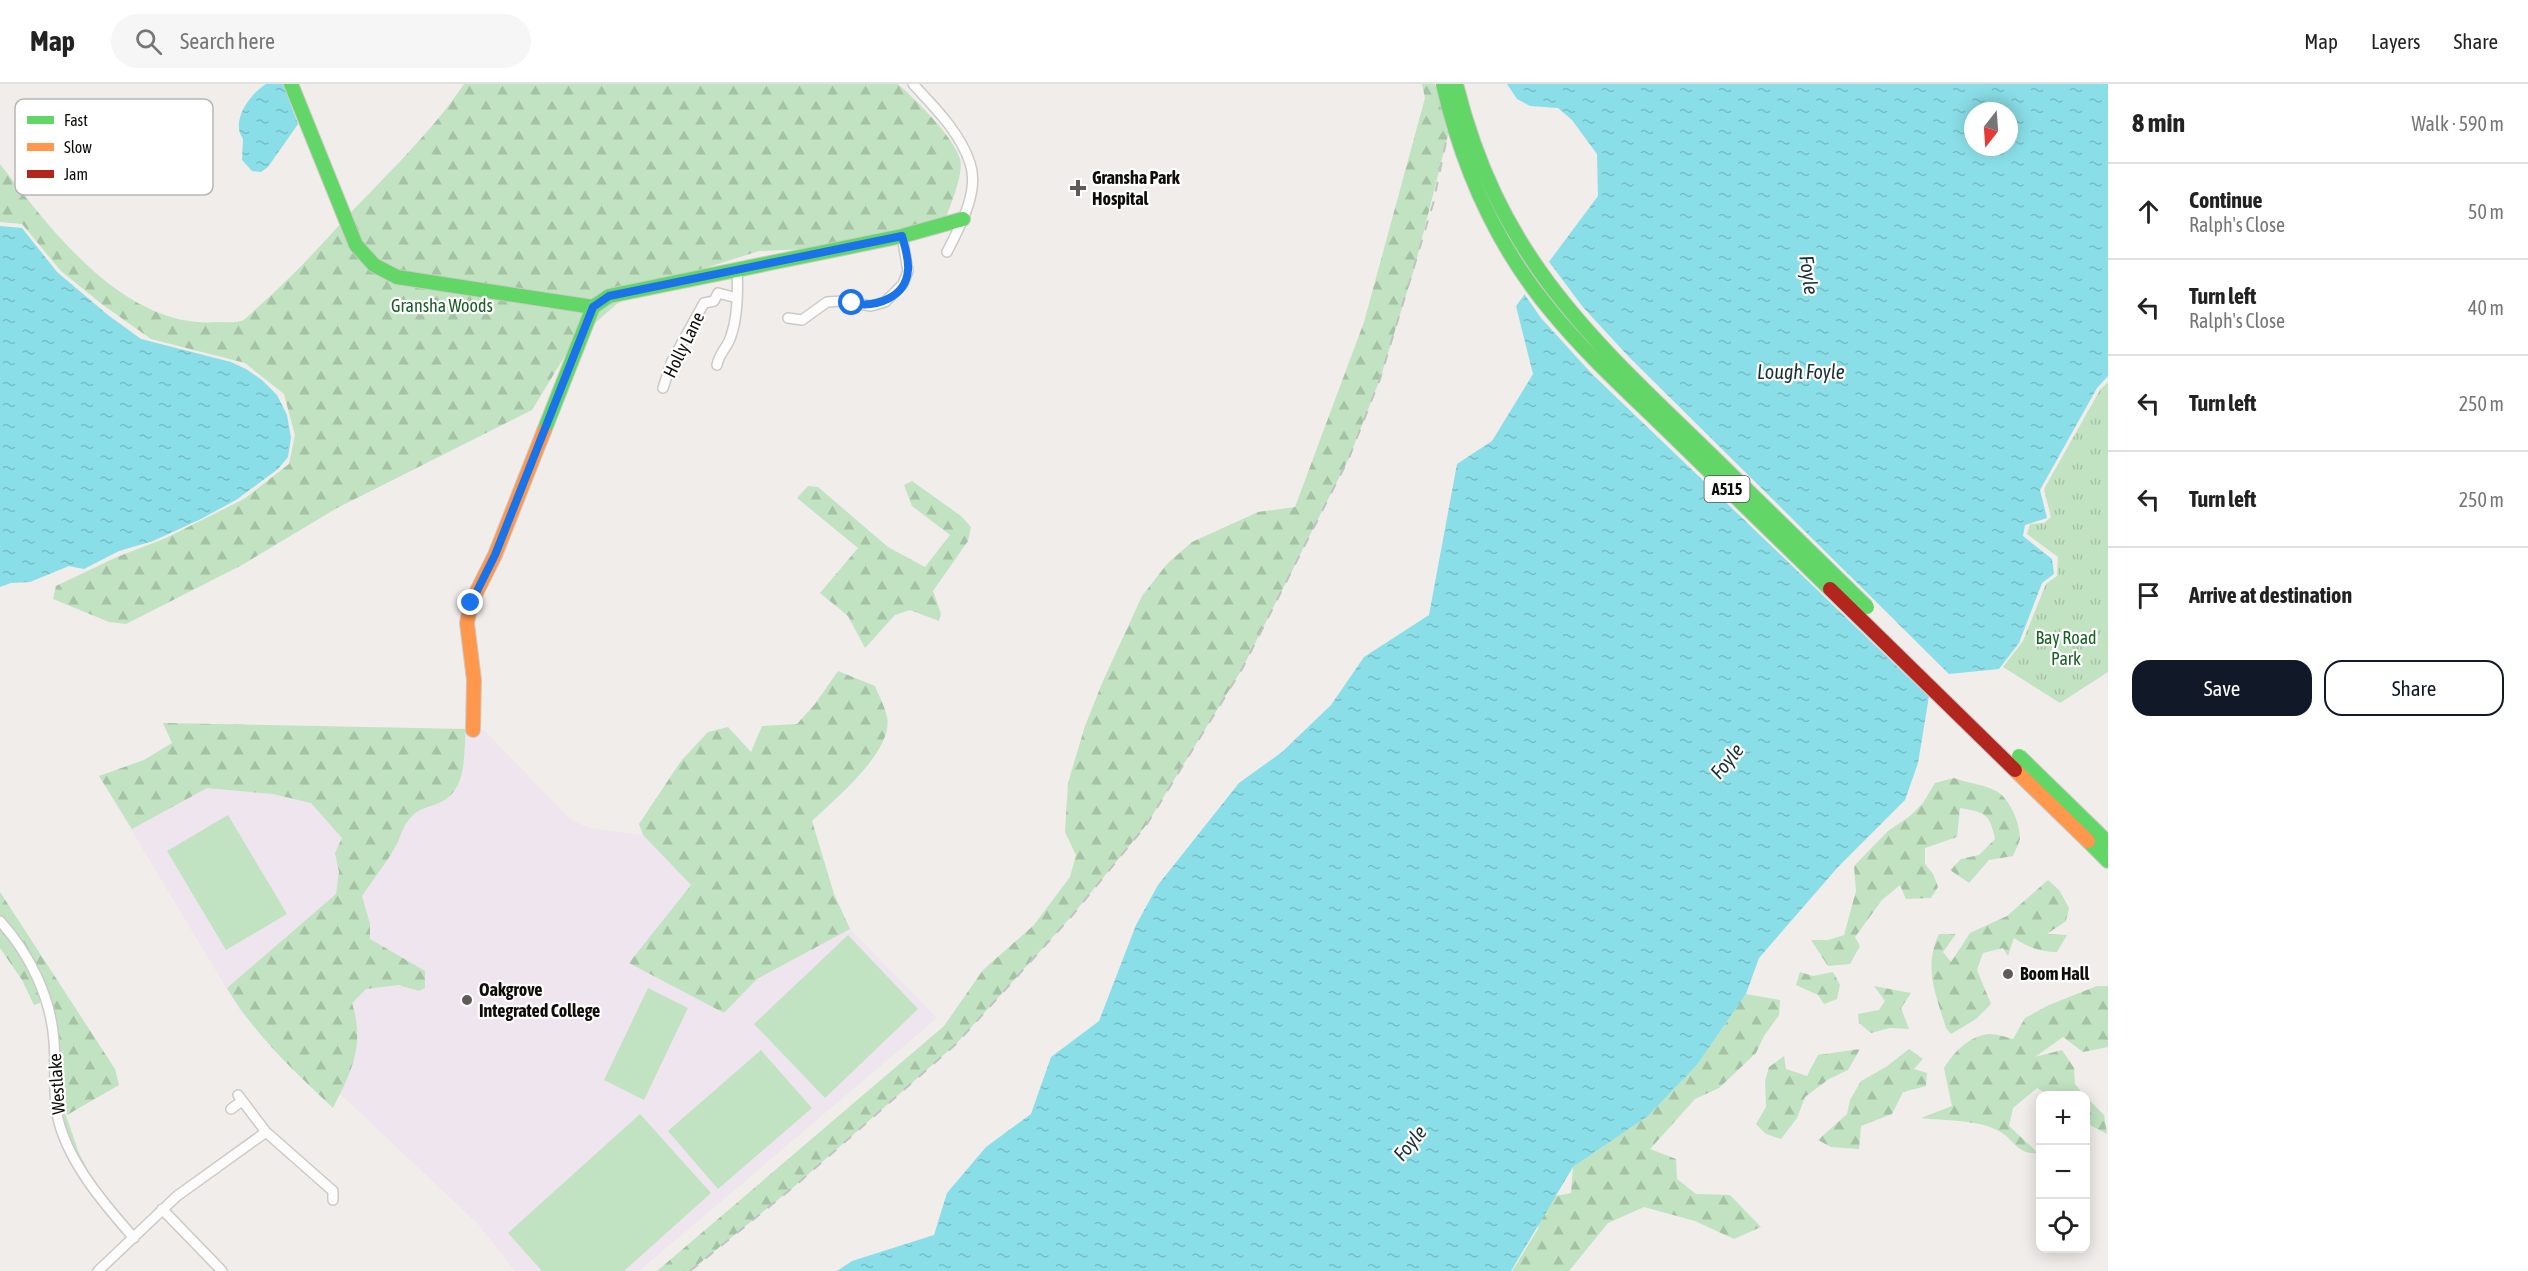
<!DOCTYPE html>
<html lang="en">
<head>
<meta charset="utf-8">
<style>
	body { margin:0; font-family:"Asap Condensed",sans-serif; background:#f6f6f6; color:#222 }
	.controls { position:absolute; right:18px; bottom:18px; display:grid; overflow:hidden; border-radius:12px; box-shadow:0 3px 15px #0003 }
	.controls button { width:54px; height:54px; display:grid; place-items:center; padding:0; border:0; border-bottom:2px solid #e0e0e0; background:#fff; color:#222; font:30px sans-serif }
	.compass { position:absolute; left:1964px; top:18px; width:54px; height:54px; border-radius:50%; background:#fff; box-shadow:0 3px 15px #0003; rotate:197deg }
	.stop { position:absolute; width:18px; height:18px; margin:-14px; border:4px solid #1a73e8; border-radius:50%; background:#fff }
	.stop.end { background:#1a73e8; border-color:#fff; box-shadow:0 2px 6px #0008 }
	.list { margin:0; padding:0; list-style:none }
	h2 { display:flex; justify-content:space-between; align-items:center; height:78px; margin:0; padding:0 24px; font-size:26px }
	h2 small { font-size:20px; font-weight:400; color:#767676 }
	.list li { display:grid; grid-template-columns:39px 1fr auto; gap:18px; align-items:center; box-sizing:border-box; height:96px; padding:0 24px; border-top:2px solid #e0e0e0 }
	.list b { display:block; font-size:22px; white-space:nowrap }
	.list p { margin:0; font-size:20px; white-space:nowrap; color:#767676 }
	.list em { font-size:20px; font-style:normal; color:#767676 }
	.actions { display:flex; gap:12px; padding:18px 24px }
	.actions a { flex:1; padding:14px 0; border:2px solid #111827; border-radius:18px; text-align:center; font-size:21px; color:#111827 }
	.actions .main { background:#111827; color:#fff }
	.icon { flex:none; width:33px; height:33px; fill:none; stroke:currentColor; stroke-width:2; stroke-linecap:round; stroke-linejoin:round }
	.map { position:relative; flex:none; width:2108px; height:1187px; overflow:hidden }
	header { display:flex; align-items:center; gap:36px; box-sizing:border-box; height:84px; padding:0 30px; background:#fff; border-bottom:2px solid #e0e0e0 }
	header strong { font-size:28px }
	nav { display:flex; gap:33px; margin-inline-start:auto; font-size:21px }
	.search { width:420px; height:54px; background:#f6f6f6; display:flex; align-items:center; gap:15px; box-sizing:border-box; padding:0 21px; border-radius:33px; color:#767676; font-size:22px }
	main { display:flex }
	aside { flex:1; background:#fff }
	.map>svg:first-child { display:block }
	.education { fill:#eee5ee }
	.grass { fill:#c1e3c1 }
	.forest { fill:url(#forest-firs) }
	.park { fill:url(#park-tufts) }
	.water { fill:url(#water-ripples); fill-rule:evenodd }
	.pier { fill:#f0edea }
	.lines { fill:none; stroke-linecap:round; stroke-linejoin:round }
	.street-casing { stroke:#cccac7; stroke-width:12 }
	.fast-casing { stroke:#cccac7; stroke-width:16 }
	.slow-casing { stroke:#cccac7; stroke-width:16 }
	.street { stroke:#fdfcfc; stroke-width:9 }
	.fast { stroke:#63d668; stroke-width:14 }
	.slow { stroke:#ff974d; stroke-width:14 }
	.rail { stroke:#c2c2c0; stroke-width:2; stroke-dasharray:10 10; stroke-linecap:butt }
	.fast-bridge-casing { stroke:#c9c8c7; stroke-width:16; stroke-linecap:butt }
	.slow-bridge-casing { stroke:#c9c8c7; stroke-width:16; stroke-linecap:butt }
	.jam-bridge-casing { stroke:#c9c8c7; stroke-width:16; stroke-linecap:butt }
	.fast-bridge { stroke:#63d668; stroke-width:14 }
	.slow-bridge { stroke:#ff974d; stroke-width:14 }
	.jam-bridge { stroke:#b3261e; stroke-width:14 }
	.route { stroke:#1a73e8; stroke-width:8 }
	.poi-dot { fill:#5e5b58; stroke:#fff; stroke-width:2 }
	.labels { text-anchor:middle; stroke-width:4.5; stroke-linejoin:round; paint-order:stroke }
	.shield { fill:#fff; stroke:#575654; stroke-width:1.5 }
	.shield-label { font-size:16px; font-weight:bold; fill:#0f0d0a }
	.poi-label { font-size:18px; font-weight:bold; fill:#0f0d0a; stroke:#fff; text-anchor:start }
	.park-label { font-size:18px; fill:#195e26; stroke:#fff }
	.street-label { font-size:18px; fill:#0f0d0a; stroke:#fff }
	.water-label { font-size:20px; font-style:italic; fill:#1b3033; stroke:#fff }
	.key { fill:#fff; stroke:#b7b6b6; stroke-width:1.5 }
	.key-label { font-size:16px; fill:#0f0d0a }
</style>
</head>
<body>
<header>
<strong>Map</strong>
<div class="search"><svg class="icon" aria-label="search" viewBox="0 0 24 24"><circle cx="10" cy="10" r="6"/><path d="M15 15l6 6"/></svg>Search here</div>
<nav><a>Map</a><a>Layers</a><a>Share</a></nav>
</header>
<main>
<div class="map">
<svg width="2108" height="1187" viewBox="0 0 2108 1187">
	<defs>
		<pattern id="forest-firs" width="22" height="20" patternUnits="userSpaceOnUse" patternTransform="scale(1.5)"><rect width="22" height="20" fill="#c1e3c1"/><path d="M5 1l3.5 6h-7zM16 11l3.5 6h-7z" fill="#a5c2a4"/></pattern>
		<pattern id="park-tufts" width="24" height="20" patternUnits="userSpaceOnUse" patternTransform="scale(1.5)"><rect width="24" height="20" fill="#c1e3c1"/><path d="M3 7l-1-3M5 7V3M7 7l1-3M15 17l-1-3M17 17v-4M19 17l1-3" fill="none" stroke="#a5c2a4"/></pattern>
		<pattern id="water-ripples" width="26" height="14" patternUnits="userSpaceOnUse" patternTransform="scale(1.5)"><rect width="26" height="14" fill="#8adee7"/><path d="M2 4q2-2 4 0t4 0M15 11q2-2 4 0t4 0" fill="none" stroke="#76bdc5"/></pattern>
	</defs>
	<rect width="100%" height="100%" fill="#f0edea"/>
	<path class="education" d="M163,639L484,646L571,736L589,744L643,751L691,801L630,879L724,929L757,895L850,845L937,934L639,1187H515L478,1140L317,988L242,930L99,692L144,676L172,659Z"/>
	<path class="grass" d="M228,731L287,830L226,866L167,767Z
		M848,851L918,925L825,1014L754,940Z
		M648,904L688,924L644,1016L604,996Z
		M761,966L812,1024L718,1105L668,1047Z
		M59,1012L79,1069L92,1094C73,1068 64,1043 59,1012Z
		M640,1030L711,1109L624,1187H542L508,1149Z"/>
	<path class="forest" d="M464,0H898C916,16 953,52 960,75C964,90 951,119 946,134L898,150L808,165L759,167L668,196L618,219L574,257L532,326L337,424L242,481L126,540L109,538L53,515L56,502L117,473L166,454L244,415L289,380L295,351L284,310L245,279L151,255L103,221L61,187L22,140L0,138V80C51,146 125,246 218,238C225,238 234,239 241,237C247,235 253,227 258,223C289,196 317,166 344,136C383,94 433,47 464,0Z
		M1422,0H1435L1448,51L1415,182L1380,295L1349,374L1242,585L1147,740L1070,834L956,960L796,1101L690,1187H657L944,942L983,886L1034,841L1070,793L1076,771L1065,748L1068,699L1085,642L1103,597L1142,512L1167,480L1192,458L1258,428L1295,423L1364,238L1425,14Z
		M912,397L961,432L971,443L968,457L933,507L941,530L939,537L910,526L895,531L865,564L848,532L820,509L858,464L797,414L808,402L818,403L888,463L925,483L950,451L912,422L904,401Z
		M838,587L875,602C879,612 885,623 887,633C894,667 834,716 812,737L834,810L850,845L757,895L724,929L629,879L691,801L643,751L639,740L681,677L708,648L728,643L751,668L762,642L797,640L815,620Z
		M163,639L466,645C463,672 468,706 439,719C424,725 418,724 408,737C403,743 401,751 398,758C388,777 374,794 362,812L370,840V855L425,887V904L419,907L399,901L366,905L352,919C365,960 352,987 333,1024C294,987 254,950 227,904L336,810L339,788L335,769L342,754L311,719L273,710L207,704L132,745L99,692L144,676L172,659Z
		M1954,694C1967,699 1982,700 1994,706C2009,712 2020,739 2020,754C2019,760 2015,767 2013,772L1989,776L1969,799L1950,786L1961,775L1979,771L1995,755C1990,730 1985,728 1960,724L1957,753L1925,764V780L1933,790L1938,803L1931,814L1906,815L1900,801L1882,816L1855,853L1860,862L1850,880L1828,882L1811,856H1828L1844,851L1856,807L1854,782L1888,747L1910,732L1923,719L1935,699Z
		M2048,796L2059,806L2069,824L2066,837L2047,850L2067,851L2057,868C2040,868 2028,863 2014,854L2008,872L2003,864L1983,869L1977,886L1991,920L1976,935L1951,950L1946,944C1936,910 1923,884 1939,850H1956L1943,868L1951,878L1970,849L2007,832Z
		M0,808L115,985L119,1001L67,1031L55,1003L54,973L43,909L40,919L34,921L22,896L0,864Z
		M1800,888L1813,892L1833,888L1840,901L1837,915L1824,920L1818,911L1796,901Z
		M1874,902L1911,909L1901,924L1909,945L1890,944L1871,949L1859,939L1858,930L1879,926L1885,917Z
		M2097,902H2108V963L2083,968L2063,953L2035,973L2062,966L2074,984L2075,1000L2084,1011H2049L2037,1004L2013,1024L2009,1042L2038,1069C2017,1071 2014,1055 1999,1047C1976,1035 1946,1037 1921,1034L1952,1022L1944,984C1954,968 1969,952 1989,950C1996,950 2006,953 2013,955L2025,934L2049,921Z
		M1746,910L1780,916L1779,931L1764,952L1756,969L1719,1004L1695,1015L1650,1065L1676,1075L1677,1095L1696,1110L1730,1111L1761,1143L1734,1155L1695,1137L1644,1123L1608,1139L1569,1187H1512L1538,1145L1540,1115L1571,1109L1573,1083L1648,1032L1697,981Z
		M1860,965L1848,986L1829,995L1805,1013L1797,1034L1781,1055L1766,1050L1756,1040L1766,1023L1765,997L1769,983L1784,972L1786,985L1807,992L1818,971Z
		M1909,965L1923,975L1914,985L1927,989L1926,1002L1903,1008L1892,1030L1861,1042L1859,1065L1831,1063L1818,1056L1847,1030L1850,1016L1861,997L1886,983Z
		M2086,1013L2104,1031L2107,1050L2086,1039Z"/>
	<path class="park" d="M2108,298V588L2060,619L2003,583L2023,557L2046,500L2057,492L2058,473L2027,450L2030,440L2044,439L2051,433L2044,405L2100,306Z"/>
	<path class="water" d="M266,0H283L298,40L268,83L261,88L252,87L242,76L243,55C230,37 250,10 266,0Z
		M1507,0H2108V292L2097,304L2040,406L2047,434L2025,441L2023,452L2052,475L2054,490L2042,499L2019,559L1999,585L1949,590L1929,612L1918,679L1905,716L1838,783L1759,874L1746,910L1697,981L1648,1032L1573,1083L1511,1187H837L852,1177L934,1151L947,1109L986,1063L1031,1030L1051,973L1099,937L1136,841L1158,801L1239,699L1282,668L1331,621L1364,573L1429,531L1457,380L1492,357L1533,290L1516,222L1598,112L1597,70L1572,36L1558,24L1530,22L1517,15ZM1973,27H2009V63H1973Z
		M0,142L22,144L57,188L108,231L141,255L231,278L246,285L262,296L277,311L287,331L291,354L288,373L278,385L236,416L199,436L153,457L119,467L84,485L69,482L30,498L11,499L0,503Z"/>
	<path class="pier" d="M1547,175L1582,222L1628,272L1952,593L1932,616L1592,290L1541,234L1523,208Z"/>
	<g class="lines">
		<g class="street-casing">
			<path id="street" d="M913,0C934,23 960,48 970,79C980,108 959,144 947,168
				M788,234L802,236L827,218L842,217L871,222L885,218L903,200L908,187L902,152
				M717,281C719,269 728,263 731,252C738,232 738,205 737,185
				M663,304L672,277L704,219L714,217L718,209L737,214
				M0,837C29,869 51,913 54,957C56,981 53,1006 57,1030C66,1076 104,1120 134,1154
				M238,1011L266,1048L333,1107V1116
				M231,1025L242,1017
				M162,1125L222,1187
				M98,1187L177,1112L266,1048"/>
		</g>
		<g class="fast-casing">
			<path id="fast" d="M291,0L356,161L374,181L397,193L593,223
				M544,347L593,223L609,212L902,152L963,135
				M2097,748L2108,759
				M2088,757L2108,777"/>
		</g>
		<g class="slow-casing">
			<path id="slow" d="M473,646L474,596L467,539L471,519L495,471L544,347"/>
		</g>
		<use href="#street" class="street"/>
		<use href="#fast" class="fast"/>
		<use href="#slow" class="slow"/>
		<path class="rail" d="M690,1187L796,1101L956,960L1070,834L1147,740L1242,585L1349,374L1380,295L1433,120L1458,0"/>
		<g class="fast-bridge-casing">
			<path id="fast-bridge" d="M1443,0C1462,83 1496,161 1551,227C1586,270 1628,308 1668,347C1722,400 1776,452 1830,505
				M1456,0C1497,165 1580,245 1698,358C1754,413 1810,468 1867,523
				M2019,672L2097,748"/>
		</g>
		<g class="slow-bridge-casing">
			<path id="slow-bridge" d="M2015,686L2088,757"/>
		</g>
		<g class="jam-bridge-casing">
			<path id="jam-bridge" d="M1830,505L2015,686"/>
		</g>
		<use href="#fast-bridge" class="fast-bridge"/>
		<use href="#slow-bridge" class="slow-bridge"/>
		<use href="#jam-bridge" class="jam-bridge"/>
	</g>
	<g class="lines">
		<path class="route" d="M471,519L495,471L593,223L609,212L902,152C905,163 909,175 908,186C906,214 875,224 852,219"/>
	</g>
	<g class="poi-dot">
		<path d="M1075 95h6v6h6v6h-6v6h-6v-6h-6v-6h6z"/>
		<circle cx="2008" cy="890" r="6"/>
		<circle cx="467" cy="916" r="6"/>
	</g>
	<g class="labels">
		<rect class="shield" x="1704.5" y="392" width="45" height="26" rx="4.5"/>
		<g class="shield-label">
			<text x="1727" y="411">A515</text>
		</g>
		<g class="poi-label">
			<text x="1092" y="100">Gransha Park<tspan x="1092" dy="21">Hospital</tspan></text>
			<text x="2020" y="896">Boom Hall</text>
			<text x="479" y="912">Oakgrove<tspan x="479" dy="21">Integrated College</tspan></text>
		</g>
		<g class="park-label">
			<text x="442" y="228">Gransha Woods</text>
			<text x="2066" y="560">Bay Road<tspan x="2066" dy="21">Park</tspan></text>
		</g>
		<g class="street-label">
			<text transform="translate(684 261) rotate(-64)" y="6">Holly Lane</text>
			<text transform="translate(57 1000) rotate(-94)" y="6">Westlake</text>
		</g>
		<g class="water-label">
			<text transform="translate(1809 191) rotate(82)" y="7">Foyle</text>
			<text x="1801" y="295">Lough Foyle</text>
			<text transform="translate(1727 677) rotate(-50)" y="7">Foyle</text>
			<text transform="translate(1410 1059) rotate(-50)" y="7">Foyle</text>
		</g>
	</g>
	<rect x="15" y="15" width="198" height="96" rx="9" class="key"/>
	<rect x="27" y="32" width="27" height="8" fill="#63d668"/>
	<rect x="27" y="59" width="27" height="8" fill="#ff974d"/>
	<rect x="27" y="86" width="27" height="8" fill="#b3261e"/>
	<g class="key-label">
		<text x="64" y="42">Fast</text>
		<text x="64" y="69">Slow</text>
		<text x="64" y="96">Jam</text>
	</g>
</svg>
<div class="controls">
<button>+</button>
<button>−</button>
<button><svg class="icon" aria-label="locate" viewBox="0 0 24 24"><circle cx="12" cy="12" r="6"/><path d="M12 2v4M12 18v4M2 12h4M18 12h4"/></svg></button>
</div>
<svg class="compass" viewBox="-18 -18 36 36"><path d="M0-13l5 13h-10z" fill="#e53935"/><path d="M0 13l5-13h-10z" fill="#767676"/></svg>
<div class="stop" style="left:852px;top:219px"></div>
<div class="stop end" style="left:471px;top:519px"></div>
</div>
<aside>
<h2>8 min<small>Walk · 590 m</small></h2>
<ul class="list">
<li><svg class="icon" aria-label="ahead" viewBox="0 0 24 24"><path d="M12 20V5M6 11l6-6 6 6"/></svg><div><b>Continue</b><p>Ralph's Close</p></div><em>50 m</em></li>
<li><svg class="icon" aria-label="left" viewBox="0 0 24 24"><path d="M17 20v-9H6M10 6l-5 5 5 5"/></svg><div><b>Turn left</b><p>Ralph's Close</p></div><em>40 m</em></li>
<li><svg class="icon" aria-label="left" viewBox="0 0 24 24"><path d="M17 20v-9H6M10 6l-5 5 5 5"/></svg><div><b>Turn left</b></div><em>250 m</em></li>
<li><svg class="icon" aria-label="left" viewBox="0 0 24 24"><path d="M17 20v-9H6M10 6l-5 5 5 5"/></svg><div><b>Turn left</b></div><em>250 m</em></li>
<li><svg class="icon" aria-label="arrive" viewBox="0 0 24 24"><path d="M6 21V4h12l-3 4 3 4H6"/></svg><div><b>Arrive at destination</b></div></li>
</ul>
<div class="actions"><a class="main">Save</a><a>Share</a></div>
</aside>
</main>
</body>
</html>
